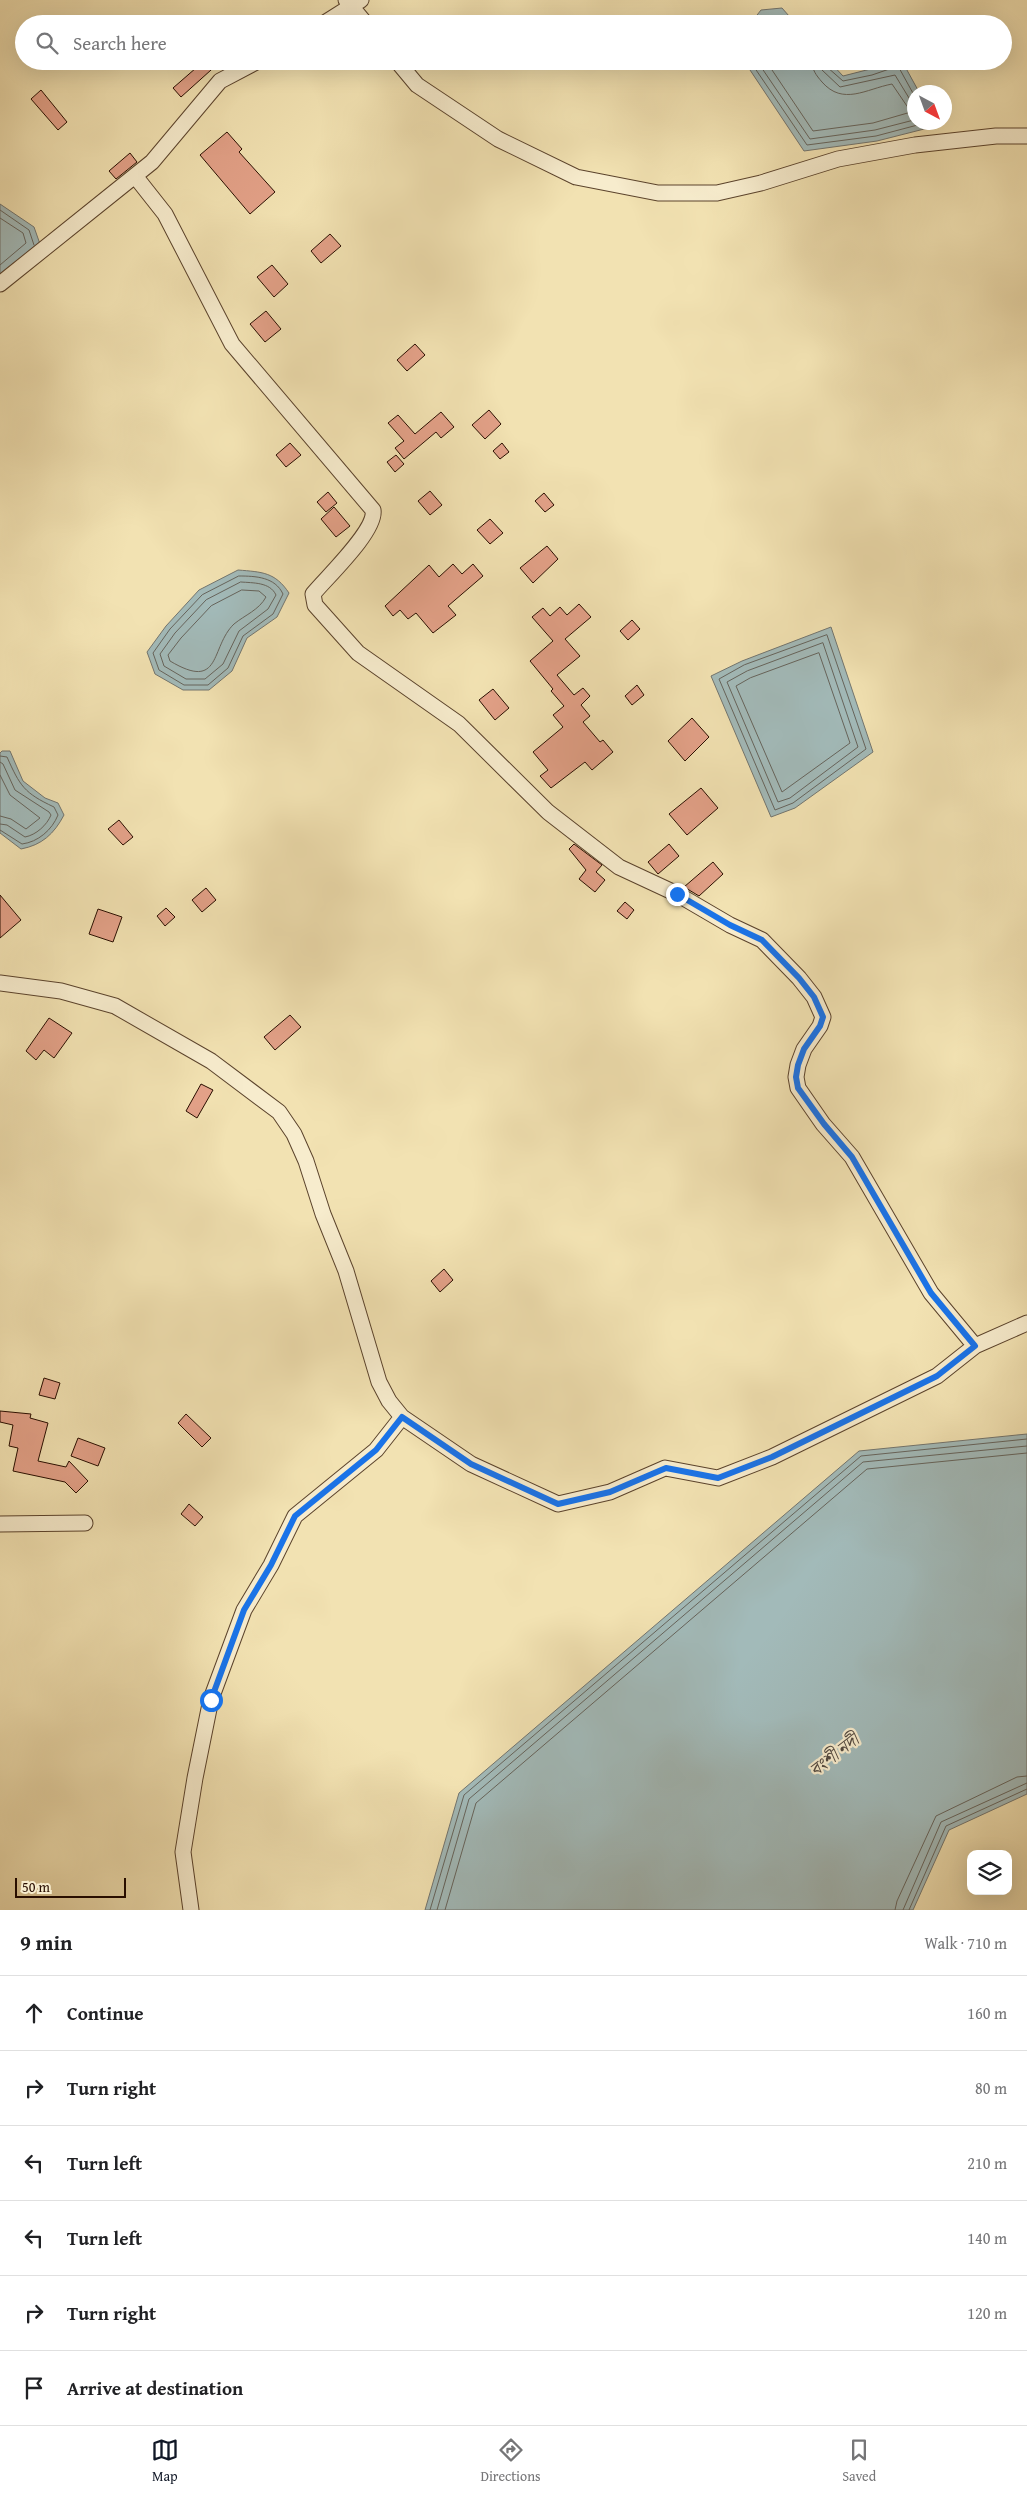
<!DOCTYPE html>
<html lang="en">
<head>
<meta charset="utf-8">
<style>
	body { margin:0; font-family:"Gentium Book Plus","Noto Serif Bengali",serif; background:#f6f6f6; color:#202124 }
	.controls { position:absolute; right:15px; bottom:15px; display:grid; overflow:hidden; border-radius:10px; box-shadow:0 5px 20px #0002 }
	.controls button { width:45px; height:45px; display:grid; place-items:center; padding:0; border:0; border-bottom:1px solid #e0e0e0; background:#fff; color:#202124; font:25px sans-serif }
	.compass { position:absolute; left:907px; top:85px; width:45px; height:45px; border-radius:50%; background:#fff; box-shadow:0 5px 20px #0002; rotate:139deg }
	.scale { position:absolute; left:15px; bottom:12px; width:111px; box-sizing:border-box; padding-left:5px; border:2px solid #290e00; border-top:0; font-size:14px; line-height:18px; white-space:nowrap; color:#290e00; -webkit-text-stroke:4px #f7eccd; paint-order:stroke }
	.stop { position:absolute; width:15px; height:15px; margin:-11px; border:4px solid #1a73e8; border-radius:50%; background:#fff }
	.stop.end { background:#1a73e8; border-color:#fff; box-shadow:0 1px 5px #0008 }
	.list { margin:0; padding:0; list-style:none }
	h2 { display:flex; justify-content:space-between; align-items:center; height:65px; margin:0; padding:0 20px; font-size:21px }
	h2 small { font-size:16px; font-weight:400; color:#757577 }
	.list li { display:grid; grid-template-columns:32px 1fr auto; gap:15px; align-items:center; box-sizing:border-box; height:75px; padding:0 20px; border-top:1px solid #e0e0e0 }
	.list b { display:block; font-size:19px; white-space:nowrap }
	.list em { font-size:16px; font-style:normal; color:#757577 }
	.icon { flex:none; width:28px; height:28px; fill:none; stroke:currentColor; stroke-width:2; stroke-linecap:round; stroke-linejoin:round }
	.map { position:relative; flex:none; width:1027px; height:1910px; overflow:hidden }
	.search { position:absolute; background:#fff; box-shadow:0 5px 20px #0002; left:15px; right:15px; top:15px; height:55px; display:flex; align-items:center; gap:12px; box-sizing:border-box; padding:0 18px; border-radius:28px; color:#757577; font-size:19px }
	.sheet { height:515px; background:#fff }
	nav { display:flex; justify-content:space-around; align-items:center; box-sizing:border-box; height:70px; border-top:1px solid #e0e0e0; background:#fff; font-size:14px; color:#757577 }
	nav a { display:grid; justify-items:center; gap:2px }
	nav .on { color:#111827 }
	.map>svg:first-child { display:block }
	.water { fill:#a2bab9; stroke:#72756f }
	.lines { fill:none; stroke-linecap:round; stroke-linejoin:round }
	.shore { stroke:#66645c; stroke-width:1 }
	.building { fill:#e3a188; stroke:#290e00 }
	.minor-casing { stroke:#5b432c; stroke-width:17 }
	.minor { stroke:#f7eccd; stroke-width:15 }
	.route { stroke:#1a73e8; stroke-width:6 }
	.labels { text-anchor:middle; stroke-width:4.5; stroke-linejoin:round; paint-order:stroke }
	.water-label { font-size:18px; font-style:italic; fill:#534a41; stroke:#f7eccd }
</style>
</head>
<body>
<div class="map">
<svg width="1027" height="1910" viewBox="0 0 1027 1910">
	<rect width="100%" height="100%" fill="#f2e2b2"/>
	<filter id="stains"><feTurbulence type="fractalNoise" baseFrequency=".004" numOctaves="4"/><feColorMatrix values="0 0 0 0 .2 0 0 0 0 .09 0 0 0 0 .02 0 0 0 .5 -.17"/></filter>
	<radialGradient id="worn" r=".72"><stop offset=".6" stop-color="#630" stop-opacity="0"/><stop offset="1" stop-color="#630" stop-opacity=".3"/></radialGradient>
	<path class="water" d="M782,8L796,24H750L761,10Z
		M744,61H829L843,76L902,61L919,92H914V122L934,123L936,126L877,141L804,151Z
		M0,204L34,227L40,244L0,280Z
		M238,570C262,572 275,572 289,593L277,617L247,638L232,671L209,690H183L155,674L147,652L166,626L199,590Z
		M831,627L873,752L795,808L771,817L711,676L742,661Z
		M2,751H10L23,781L45,798L58,803L64,815C54,834 42,845 21,849L0,833V753Z
		M1027,1434V1794L949,1830L913,1910H425L459,1793L859,1451Z"/>
	<g class="lines">
		<path class="shore" d="M750,61L807,145L876,136L929,122
			M757,61L810,139L875,130L914,120
			M766,61L813,131L873,123L911,112L892,84C866,89 843,106 822,82C816,75 812,70 812,61
			M819,61L822,70L840,87L895,75L909,98L914,103
			M826,61L827,67L843,81L872,75L898,66L914,95
			M0,210L29,230L34,245
			M0,218L23,233L26,243L0,265
			M239,576C256,576 275,577 283,594L273,614L243,636L228,668L208,685H184L159,670L153,653L170,629L202,595Z
			M241,582C253,583 270,582 276,595L268,609L239,631L223,664L205,679H186L164,666L160,654L175,633L206,600Z
			M242,590L259,591L266,597C259,610 245,615 234,624C210,647 222,692 170,661L168,655L181,638L211,606Z
			M827,635L866,749L793,803L775,810L719,679L744,665Z
			M823,643L858,747L790,798L778,802L727,682L747,671Z
			M819,653L850,743L782,792L736,686L750,678Z
			M0,756L7,757C20,786 24,793 54,807L58,815C52,830 38,842 22,844L0,830
			M0,762L3,764L15,790L49,812L51,815C47,825 36,835 25,837L7,825L0,824
			M0,775L10,795L40,818L26,829L11,819L0,816
			M430,1910L464,1795L861,1456L1027,1439
			M437,1910L469,1799L863,1462L1027,1446
			M445,1910L476,1803L867,1469L1027,1453
			M895,1910L897,1901L936,1816L1017,1777L1027,1776
			M903,1910L941,1822L1027,1783
			M909,1910L946,1826L1027,1789"/>
	</g>
	<path class="building" d="M204,61H221L181,97L173,88Z
		M41,90L67,122L58,130L31,99Z
		M227,132L242,149L239,152L275,192L250,214L200,155Z
		M130,153L137,162L116,179L109,171Z
		M330,234L341,246L321,263L311,251Z
		M272,265L288,284L274,297L257,277Z
		M266,311L281,329L265,342L250,324Z
		M415,344L425,355L407,371L397,360Z
		M489,410L501,424L485,439L472,425Z
		M441,412L454,427L441,438L436,432L404,459L395,448L404,441L388,423L398,415L415,434Z
		M290,443L301,455L286,467L276,455Z
		M502,443L509,452L500,459L493,451Z
		M396,455L404,464L395,472L387,462Z
		M430,491L442,505L430,515L418,501Z
		M328,492L337,503L326,512L317,502Z
		M544,493L554,505L545,512L535,501Z
		M334,507L350,526L336,537L321,519Z
		M490,519L503,533L490,544L477,530Z
		M547,546L558,559L533,583L520,568Z
		M453,564L462,574L473,564L483,576L448,606L456,615L433,633L416,613L408,619L400,610L393,616L385,606L429,565L439,577Z
		M579,604L591,617L565,639L580,656L557,675L574,695L583,688L590,696L581,705L590,716L583,722L600,742L603,740L613,752L592,770L585,762L551,788L540,776L548,770L533,752L563,727L553,715L564,706L551,691L553,689L530,661L553,641L532,617L543,608L550,616L560,607L567,615Z
		M632,620L640,629L628,640L620,631Z
		M637,685L644,695L632,705L625,696Z
		M493,689L509,708L495,720L479,700Z
		M692,718L709,737L685,761L668,741Z
		M701,788L718,808L687,835L669,814Z
		M119,820L133,837L123,845L108,829Z
		M574,844L602,865L596,872L605,880L595,892L579,879L586,870L569,849Z
		M669,844L679,856L658,874L648,862Z
		M713,862L723,874L699,896L684,887Z
		M206,888L216,900L202,912L192,900Z
		M0,895L21,920L0,938Z
		M625,902L634,910L627,919L617,911Z
		M166,908L175,917L165,926L157,916Z
		M98,909L122,917L113,942L89,934Z
		M290,1015L301,1027L275,1050L264,1037Z
		M49,1018L72,1033L54,1058L44,1050L36,1060L26,1051Z
		M201,1084L213,1090L197,1118L186,1111Z
		M444,1269L453,1280L440,1292L431,1281Z
		M44,1378L60,1383L55,1399L39,1395Z
		M0,1411L31,1414L30,1418L48,1423L38,1461L66,1467L69,1461L88,1481L76,1493L65,1482L13,1471L18,1448L9,1446L13,1425L0,1422Z
		M186,1414L211,1438L202,1447L178,1423Z
		M78,1438L105,1448L98,1466L71,1456Z
		M189,1504L203,1517L195,1526L181,1514Z"/>
	<g class="lines">
		<g class="minor-casing">
			<path id="minor" d="M346,0L366,24
				M323,24L361,0
				M397,61L417,85L498,139L576,177L658,193H717L761,183L838,159L915,145L996,136H1027
				M135,176L165,214L232,344L373,510C377,530 327,577 313,594L315,605L358,653L459,724L548,812L619,867L677,894L730,925L762,940L799,978L814,997L823,1017L820,1026L804,1049L798,1065L796,1077L798,1088L823,1124L852,1157L931,1293L975,1346
				M0,284L152,162L220,81L258,61
				M0,983L61,991L115,1006L211,1061L279,1112L294,1134L306,1161L323,1214L346,1271L379,1382L389,1401L402,1417L471,1464L558,1504L610,1492L665,1468L718,1478L772,1457L937,1376L975,1346L1027,1323
				M0,1524L85,1523
				M191,1910L183,1852L195,1778L211,1699L244,1610L271,1565L295,1516L376,1450L402,1417"/>
		</g>
		<use href="#minor" class="minor"/>
	</g>
	<g class="lines">
		<path class="route" d="M211,1700L244,1610L271,1565L295,1516L376,1450L402,1417L471,1464L558,1504L610,1492L666,1468L718,1478L772,1457L937,1376L975,1346L931,1293L852,1157L824,1124L798,1088L796,1077L798,1065L804,1049L820,1026L823,1017L814,997L799,978L762,940L730,925L677,894"/>
	</g>
	<g class="labels">
		<g class="water-label">
			<text transform="translate(834 1755) rotate(-38)" y="6">বংশী নদী</text>
		</g>
	</g>
	<rect width="100%" height="100%" filter="url(#stains)"/>
	<rect width="100%" height="100%" fill="url(#worn)"/>
</svg>
<div class="controls">
<button><svg class="icon" aria-label="layers" viewBox="0 0 24 24"><path d="M12 4l9 5-9 5-9-5zM3 14l9 5 9-5"/></svg></button>
</div>
<svg class="compass" viewBox="-18 -18 36 36"><path d="M0-13l5 13h-10z" fill="#e53935"/><path d="M0 13l5-13h-10z" fill="#757577"/></svg>
<div class="scale">50 m</div>
<div class="stop" style="left:211px;top:1700px"></div>
<div class="stop end" style="left:677px;top:894px"></div>
<div class="search"><svg class="icon" aria-label="search" viewBox="0 0 24 24"><circle cx="10" cy="10" r="6"/><path d="M15 15l6 6"/></svg>Search here</div>
</div>
<section class="sheet">
<h2>9 min<small>Walk · 710 m</small></h2>
<ul class="list">
<li><svg class="icon" aria-label="ahead" viewBox="0 0 24 24"><path d="M12 20V5M6 11l6-6 6 6"/></svg><div><b>Continue</b></div><em>160 m</em></li>
<li><svg class="icon" aria-label="right" viewBox="0 0 24 24"><path d="M7 20v-9h11M14 6l5 5-5 5"/></svg><div><b>Turn right</b></div><em>80 m</em></li>
<li><svg class="icon" aria-label="left" viewBox="0 0 24 24"><path d="M17 20v-9H6M10 6l-5 5 5 5"/></svg><div><b>Turn left</b></div><em>210 m</em></li>
<li><svg class="icon" aria-label="left" viewBox="0 0 24 24"><path d="M17 20v-9H6M10 6l-5 5 5 5"/></svg><div><b>Turn left</b></div><em>140 m</em></li>
<li><svg class="icon" aria-label="right" viewBox="0 0 24 24"><path d="M7 20v-9h11M14 6l5 5-5 5"/></svg><div><b>Turn right</b></div><em>120 m</em></li>
<li><svg class="icon" aria-label="arrive" viewBox="0 0 24 24"><path d="M6 21V4h12l-3 4 3 4H6"/></svg><div><b>Arrive at destination</b></div></li>
</ul>
</section>
<nav>
<a class="on"><svg class="icon" aria-label="map" viewBox="0 0 24 24"><path d="M3 6l6-2 6 2 6-2v14l-6 2-6-2-6 2zM9 4v14M15 6v14"/></svg>Map</a>
<a><svg class="icon" aria-label="directions" viewBox="0 0 24 24"><path d="M12 3l9 9-9 9-9-9zM9 14v-3h6M13 9l2 2-2 2"/></svg>Directions</a>
<a><svg class="icon" aria-label="saved" viewBox="0 0 24 24"><path d="M7 4h10v16l-5-4-5 4z"/></svg>Saved</a>
</nav>
</body>
</html>
